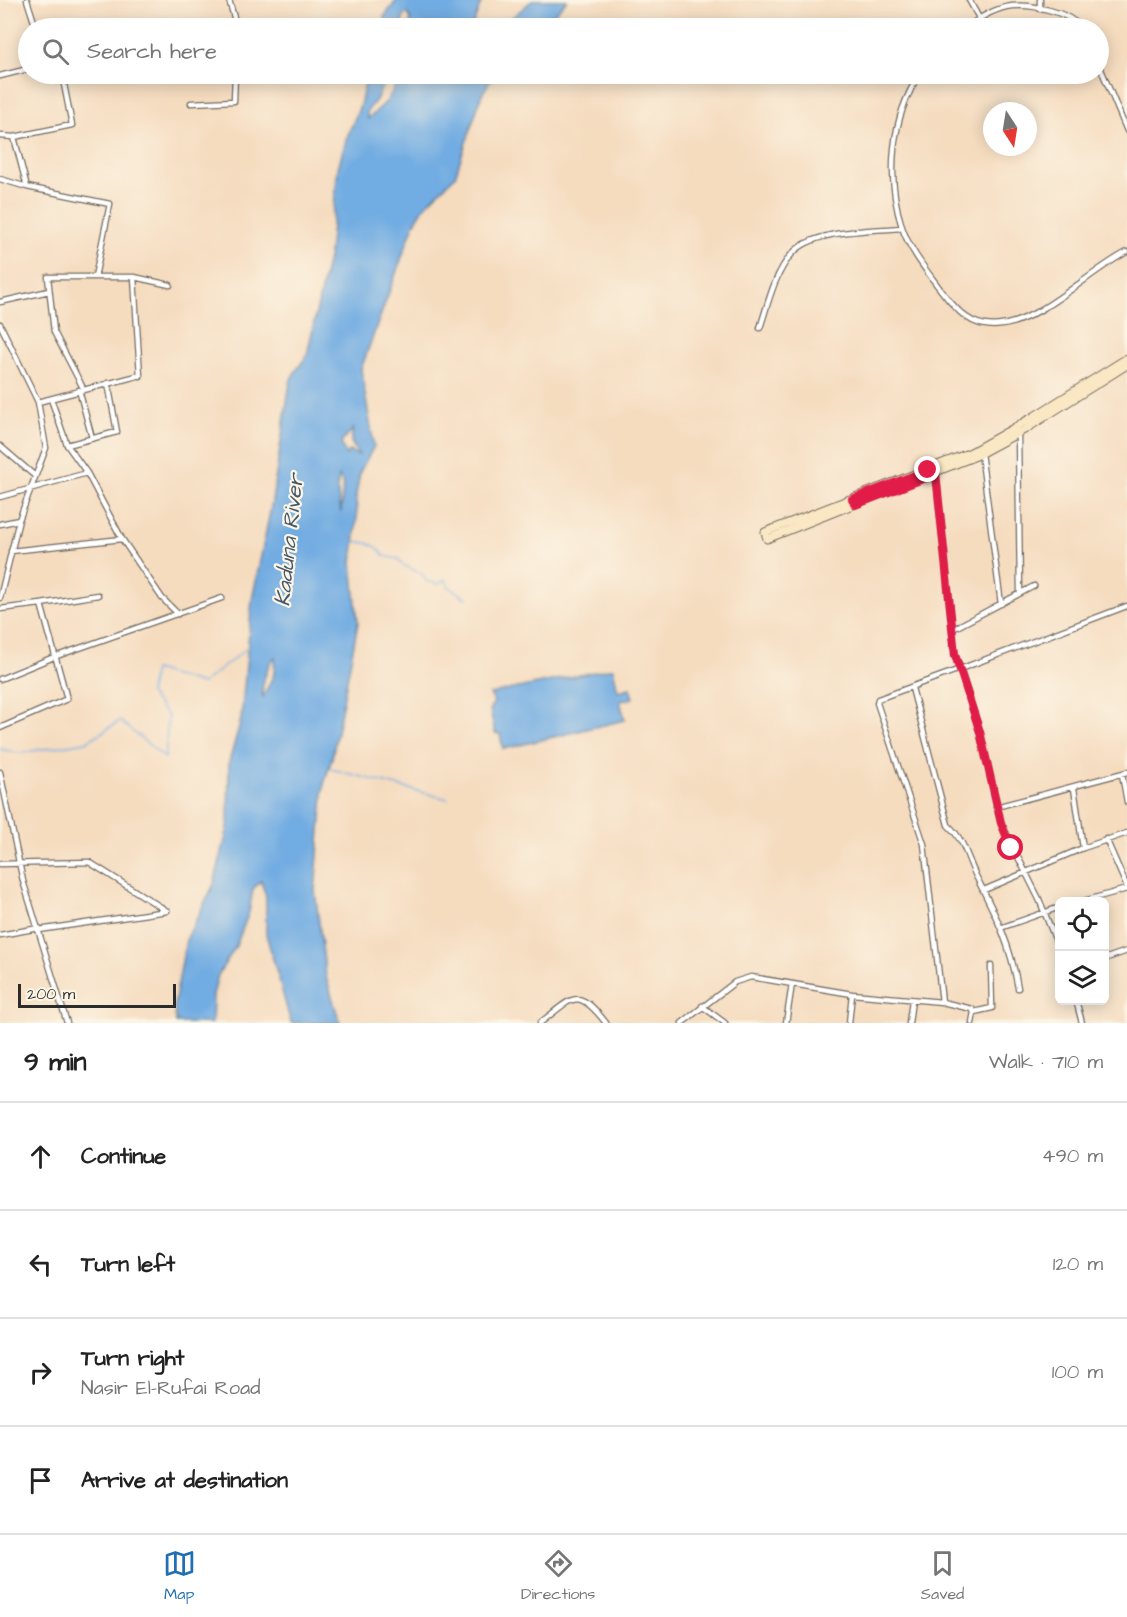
<!DOCTYPE html>
<html lang="en">
<head>
<meta charset="utf-8">
<style>
	body { margin:0; font-family:"Architects Daughter",sans-serif; background:#f6f6f6; color:#222 }
	.controls { position:absolute; right:18px; bottom:18px; display:grid; overflow:hidden; border-radius:9px; box-shadow:0 3px 15px #0003 }
	.controls button { width:54px; height:54px; display:grid; place-items:center; padding:0; border:0; border-bottom:2px solid #e0e0e0; background:#fff; color:#222; font:30px sans-serif }
	.compass { position:absolute; left:983px; top:102px; width:54px; height:54px; border-radius:50%; background:#fff; box-shadow:0 3px 15px #0003; rotate:168deg }
	.scale { position:absolute; left:18px; bottom:15px; width:158px; box-sizing:border-box; padding-left:6px; border:3px solid #2b2b2b; border-top:0; font-size:16px; line-height:21px; white-space:nowrap; color:#2b2b2b; -webkit-text-stroke:4px #fcf5e5; paint-order:stroke }
	.stop { position:absolute; width:18px; height:18px; margin:-14px; border:4px solid #e11d48; border-radius:50%; background:#fff }
	.stop.end { background:#e11d48; border-color:#fff; box-shadow:0 2px 6px #0008 }
	.list { margin:0; padding:0; list-style:none }
	h2 { display:flex; justify-content:space-between; align-items:center; height:78px; margin:0; padding:0 24px; font-size:26px }
	h2 small { font-size:20px; font-weight:400; color:#767676 }
	.list li { display:grid; grid-template-columns:39px 1fr auto; gap:18px; align-items:center; box-sizing:border-box; height:108px; padding:0 24px; border-top:2px solid #e0e0e0 }
	.list b { display:block; font-size:22px; white-space:nowrap }
	.list p { margin:0; font-size:20px; white-space:nowrap; color:#767676 }
	.list em { font-size:20px; font-style:normal; color:#767676 }
	.icon { flex:none; width:33px; height:33px; fill:none; stroke:currentColor; stroke-width:2; stroke-linecap:round; stroke-linejoin:round }
	.map { position:relative; flex:none; width:1127px; height:1023px; overflow:hidden }
	.search { position:absolute; background:#fff; box-shadow:0 3px 15px #0003; left:18px; right:18px; top:18px; height:66px; display:flex; align-items:center; gap:15px; box-sizing:border-box; padding:0 21px; border-radius:33px; color:#767676; font-size:22px }
	.sheet { height:510px; background:#fff }
	nav { display:flex; justify-content:space-around; align-items:center; box-sizing:border-box; height:84px; border-top:2px solid #e0e0e0; background:#fff; font-size:16px; color:#767676 }
	nav a { display:grid; justify-items:center; gap:3px }
	nav .on { color:#1f6fb2 }
	.map>svg:first-child { display:block }
	.water { fill:#71ace2; stroke:#4e6c86; stroke-width:1.5; fill-rule:evenodd }
	.lines { fill:none; stroke-linecap:round; stroke-linejoin:round }
	.stream { stroke:#71ace2; stroke-width:1.5 }
	.street-casing { stroke:#72695f; stroke-width:7 }
	.secondary-casing { stroke:#72695f; stroke-width:9 }
	.street { stroke:#fff; stroke-width:4.5 }
	.secondary { stroke:#fae7c3; stroke-width:7 }
	.route { stroke:#e11d48; stroke-width:8 }
	.labels { text-anchor:middle; stroke-width:4.5; stroke-linejoin:round; paint-order:stroke }
	.water-label { font-size:22px; font-style:italic; fill:#44586b; stroke:#fcf5e5 }
</style>
</head>
<body>
<div class="map">
<svg width="1127" height="1023" viewBox="0 0 1127 1023">
	<rect width="100%" height="100%" fill="#fcf5e5"/>
	<filter id="ink" filterUnits="userSpaceOnUse"><feTurbulence type="fractalNoise" baseFrequency=".0167" numOctaves="2"/><feDisplacementMap in="SourceGraphic" scale="12" xChannelSelector="R" yChannelSelector="G"/><feConvolveMatrix kernelMatrix="1 2 1 2 8 2 1 2 1" color-interpolation-filters="sRGB"/></filter>
	<filter id="wash" filterUnits="userSpaceOnUse"><feTurbulence type="fractalNoise" baseFrequency=".008" numOctaves="4" result="noise"/><feDisplacementMap in="SourceGraphic" scale="24" xChannelSelector="R" yChannelSelector="G"/><feGaussianBlur stdDeviation="1.35" result="paint"/><feColorMatrix in="noise" values="0 0 0 0 0 0 0 0 0 0 0 0 0 0 0 0 0 1.4 0 .05"/><feComposite in="paint" operator="in"/></filter>
	<g filter="url(#wash)">
		<rect width="100%" height="100%" fill="#f5dcbf"/>
		<path class="water" d="M397,0H482L472,28H409L411,19L407,13L404,15L401,28H386L384,17Z
			M533,0H567L542,28H499Z
			M367,74H388L376,100L367,111L368,119L387,101L402,74H463L466,76L502,74L490,81L482,94L455,176L425,206L414,224L361,369L374,446L360,472L356,495L357,517L352,563L358,623L332,758L324,784L315,891L326,977L340,1023H291L266,934V897L261,881L253,889L249,912L236,946L218,975L213,995L212,1023H176L174,1005L186,940L214,884L228,828L229,762L241,720L252,600L271,507L290,383C293,369 305,364 308,351L329,253L338,168L347,137L360,106ZM353,429L351,442L359,455L349,451L346,455L341,443ZM339,476L343,484L341,513L337,488ZM275,657L274,674L263,697C260,688 268,662 275,657Z
			M613,668L618,691L630,688L633,698L620,701L625,720L503,749L500,734L495,733L490,709L494,702L490,694Z"/>
		<g class="lines">
			<path class="stream" d="M353,541C367,543 377,543 384,556L399,559L401,564L422,574L426,581L439,584L445,579L449,587L467,598L462,596
				M0,749L20,753L86,742L120,721L165,758L168,716L149,694L154,670L202,684L251,645
				M327,768L448,799"/>
		</g>
	</g>
	<g filter="url(#ink)">
		<g class="lines">
			<g class="street-casing">
				<path id="street" d="M27,0L36,28
					M229,0L237,28
					M969,0L979,18
					M1040,0V9
					M966,28C979,18 995,8 1012,6C1034,4 1068,12 1082,28
					M1098,62L1127,131
					M920,74C891,117 886,177 902,227C909,249 926,270 940,289C956,310 972,330 1002,325C1041,320 1090,271 1127,252
					M0,76L28,69
					M191,103L234,101L235,74
					M0,136L14,137L27,187L110,204L95,277H134L170,285
					M14,137L72,125L62,74
					M0,179L27,187
					M134,277L140,376
					M0,302L49,291
					M0,324L38,402L46,448L19,520L0,598
					M760,328C768,304 774,275 791,255C812,229 871,231 902,228
					M82,386L54,332L48,277H95
					M79,390L92,438
					M51,399L67,445L87,473L122,539L162,598L178,614
					M38,402L137,376
					M1018,433L1020,593
					M67,445L117,432L108,383
					M0,446L35,476
					M981,453L1001,604
					M936,474L955,655L960,669L878,699L877,703L924,844L942,1002
					M0,497L87,473
					M0,524L19,520
					M11,551L122,539
					M41,604L98,595
					M0,609L41,604L67,699L0,728
					M953,629L1034,586
					M0,679L54,657L222,598
					M912,688L948,825C966,842 966,857 977,878C997,918 1010,943 1018,988
					M0,772L23,881L67,1023
					M1122,774L1127,802
					M1074,788L1083,848
					M996,807L1127,772
					M1106,839L1127,887
					M0,864L89,862L167,911L39,930
					M984,890L1083,848L1127,833
					M1080,902L1127,889
					M1003,927L1060,907
					M0,935L39,928
					M1060,951L1039,899L1001,823L980,732L960,669L1127,606
					M1104,959L1127,951
					M1076,1000L1082,1023
					M702,1006L725,1023
					M540,1023C574,997 577,986 606,1023
					M682,1023L735,982L751,977L852,994L942,1002L972,1009L974,1012L992,1008L991,966
					M786,1023L792,984
					M849,1023L852,994
					M909,1023L912,1000
					M972,1023L974,1012"/>
			</g>
			<g class="secondary-casing">
				<path id="secondary" d="M1127,358L1031,418L971,452L765,532L767,539L976,456L1026,429L1127,365"/>
			</g>
			<use href="#street" class="street"/>
			<use href="#secondary" class="secondary"/>
		</g>
	</g>
	<g class="lines" filter="url(#ink)">
		<path class="route" d="M928,470L852,499L855,505L936,474L955,655L980,732L1001,823L1011,848"/>
	</g>
	<g class="labels">
		<g class="water-label">
			<text transform="translate(288 540) rotate(-84)" y="8">Kaduna River</text>
		</g>
	</g>
</svg>
<div class="controls">
<button><svg class="icon" aria-label="locate" viewBox="0 0 24 24"><circle cx="12" cy="12" r="6"/><path d="M12 2v4M12 18v4M2 12h4M18 12h4"/></svg></button>
<button><svg class="icon" aria-label="layers" viewBox="0 0 24 24"><path d="M12 4l9 5-9 5-9-5zM3 14l9 5 9-5"/></svg></button>
</div>
<svg class="compass" viewBox="-18 -18 36 36"><path d="M0-13l5 13h-10z" fill="#e53935"/><path d="M0 13l5-13h-10z" fill="#767676"/></svg>
<div class="scale">200 m</div>
<div class="stop" style="left:1011px;top:848px"></div>
<div class="stop end" style="left:928px;top:470px"></div>
<div class="search"><svg class="icon" aria-label="search" viewBox="0 0 24 24"><circle cx="10" cy="10" r="6"/><path d="M15 15l6 6"/></svg>Search here</div>
</div>
<section class="sheet">
<h2>9 min<small>Walk · 710 m</small></h2>
<ul class="list">
<li><svg class="icon" aria-label="ahead" viewBox="0 0 24 24"><path d="M12 20V5M6 11l6-6 6 6"/></svg><div><b>Continue</b></div><em>490 m</em></li>
<li><svg class="icon" aria-label="left" viewBox="0 0 24 24"><path d="M17 20v-9H6M10 6l-5 5 5 5"/></svg><div><b>Turn left</b></div><em>120 m</em></li>
<li><svg class="icon" aria-label="right" viewBox="0 0 24 24"><path d="M7 20v-9h11M14 6l5 5-5 5"/></svg><div><b>Turn right</b><p>Nasir El-Rufai Road</p></div><em>100 m</em></li>
<li><svg class="icon" aria-label="arrive" viewBox="0 0 24 24"><path d="M6 21V4h12l-3 4 3 4H6"/></svg><div><b>Arrive at destination</b></div></li>
</ul>
</section>
<nav>
<a class="on"><svg class="icon" aria-label="map" viewBox="0 0 24 24"><path d="M3 6l6-2 6 2 6-2v14l-6 2-6-2-6 2zM9 4v14M15 6v14"/></svg>Map</a>
<a><svg class="icon" aria-label="directions" viewBox="0 0 24 24"><path d="M12 3l9 9-9 9-9-9zM9 14v-3h6M13 9l2 2-2 2"/></svg>Directions</a>
<a><svg class="icon" aria-label="saved" viewBox="0 0 24 24"><path d="M7 4h10v16l-5-4-5 4z"/></svg>Saved</a>
</nav>
</body>
</html>
